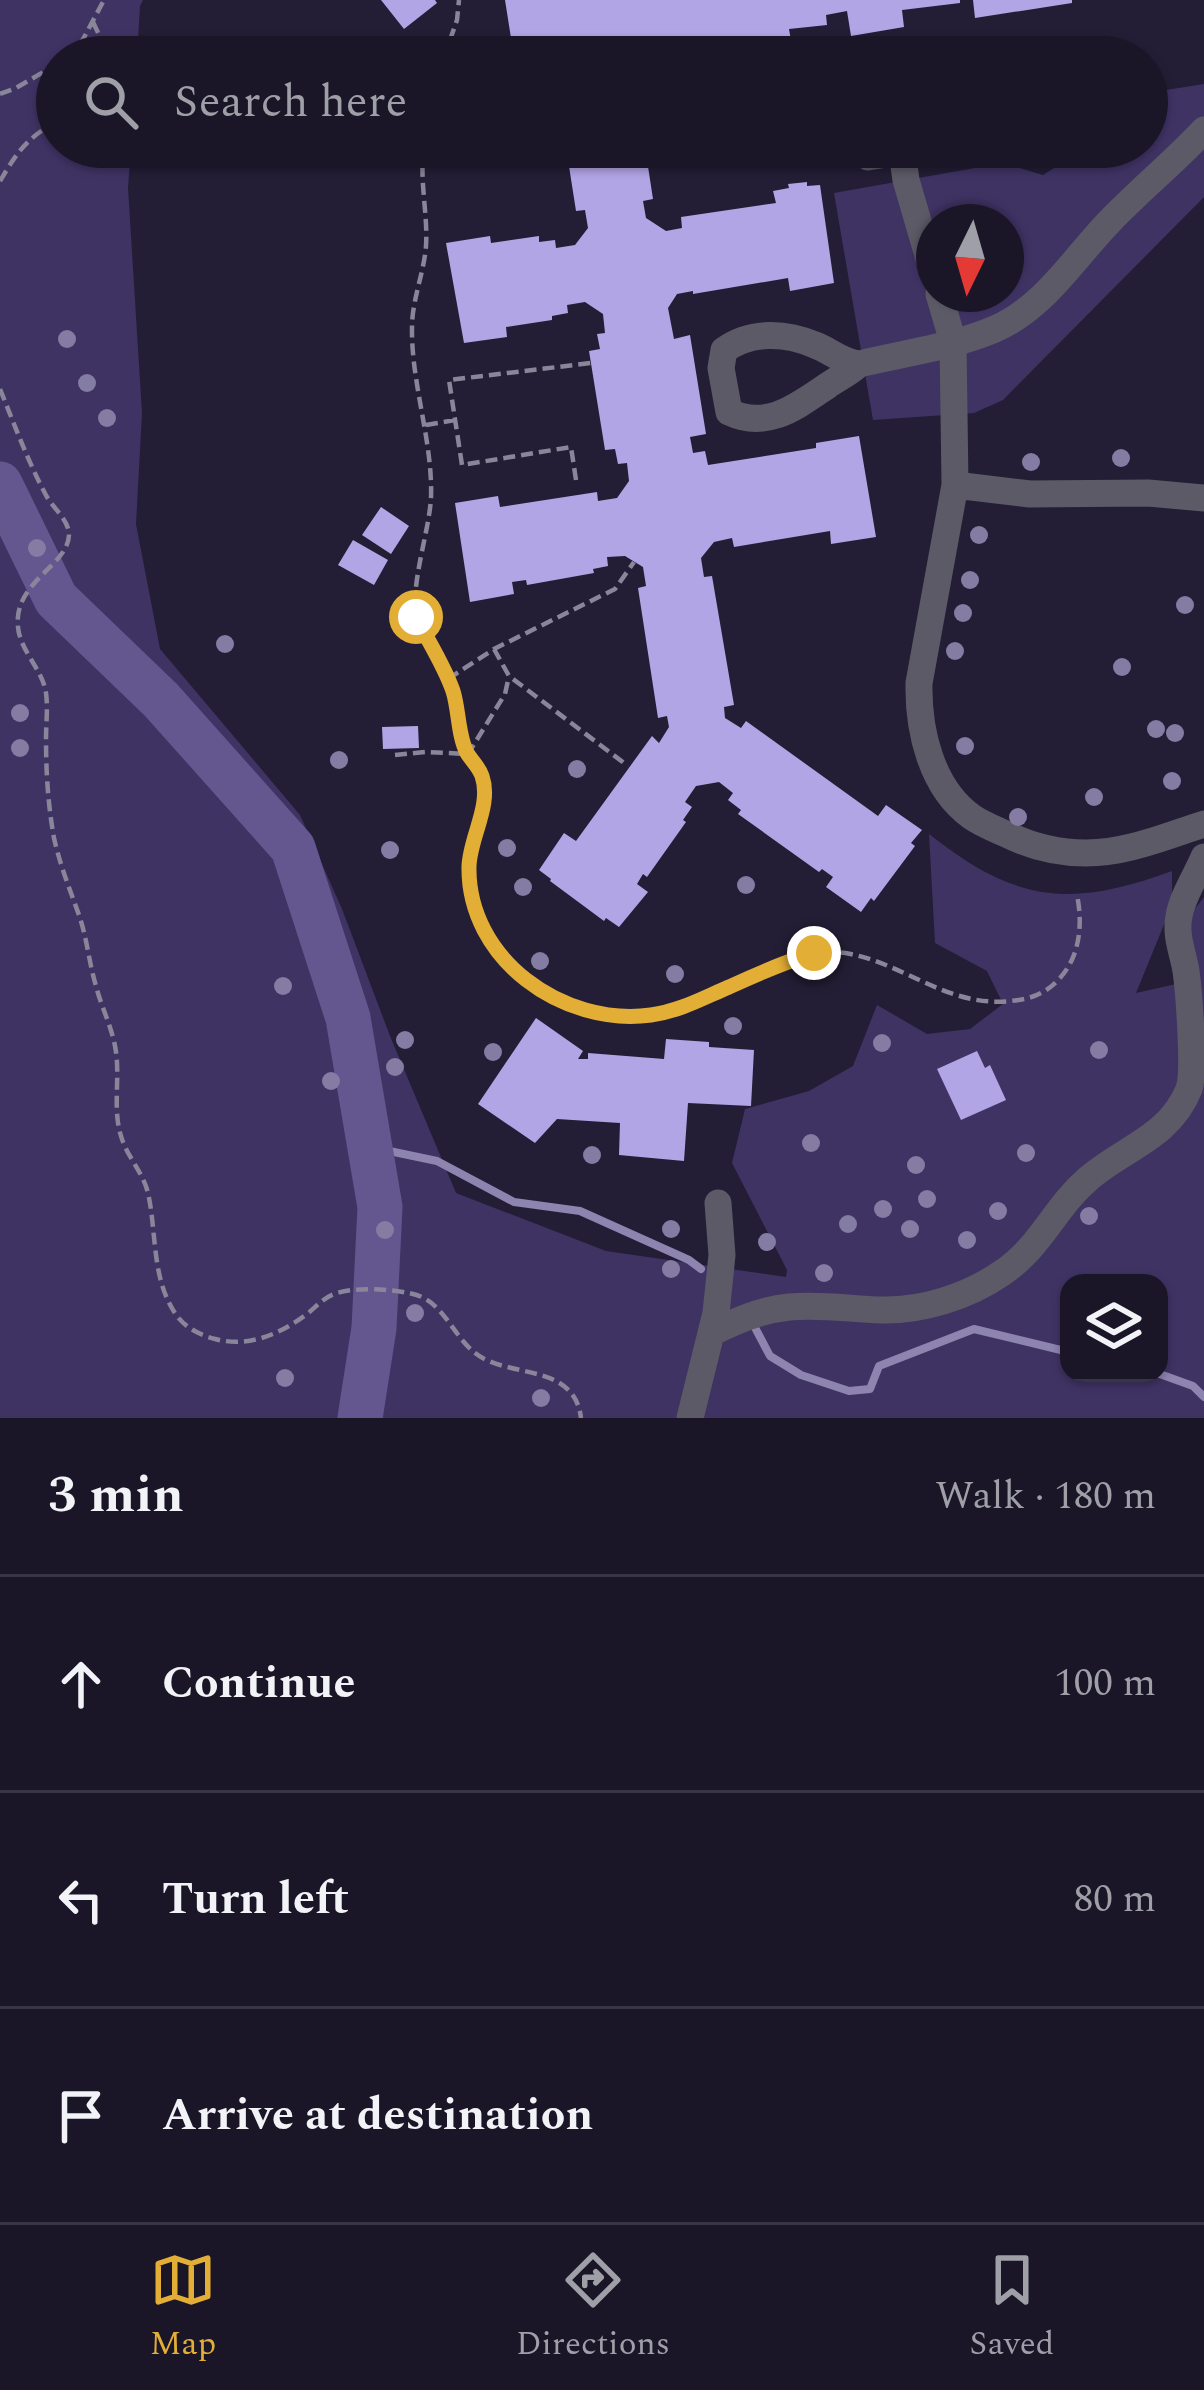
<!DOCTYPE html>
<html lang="en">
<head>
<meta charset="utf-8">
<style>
	body { margin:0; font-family:Spectral,serif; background:#231f30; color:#f1f3f6 }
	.controls { position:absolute; right:36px; bottom:36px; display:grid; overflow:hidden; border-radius:24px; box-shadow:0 3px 9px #0004 }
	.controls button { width:108px; height:108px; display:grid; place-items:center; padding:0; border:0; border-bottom:3px solid #383545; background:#1a1628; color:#f1f3f6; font:60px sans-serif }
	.compass { position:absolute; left:916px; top:204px; width:108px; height:108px; border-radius:50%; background:#1a1628; box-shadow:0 3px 9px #0004; rotate:185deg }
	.stop { position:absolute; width:36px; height:36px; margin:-27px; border:9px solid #e3ae35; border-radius:50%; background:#fff }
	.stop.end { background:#e3ae35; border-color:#fff; box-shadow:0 3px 12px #0008 }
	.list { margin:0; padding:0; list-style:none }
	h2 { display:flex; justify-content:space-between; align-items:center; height:156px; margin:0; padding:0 48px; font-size:51px }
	h2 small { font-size:39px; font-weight:400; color:#9f9fa8 }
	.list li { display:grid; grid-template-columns:78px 1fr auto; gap:36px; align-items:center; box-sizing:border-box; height:216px; padding:0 48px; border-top:3px solid #383545 }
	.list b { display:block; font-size:45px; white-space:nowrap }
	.list em { font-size:39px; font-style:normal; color:#9f9fa8 }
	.icon { flex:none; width:66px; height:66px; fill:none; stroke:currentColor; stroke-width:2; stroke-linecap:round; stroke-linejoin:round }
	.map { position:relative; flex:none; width:1204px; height:1418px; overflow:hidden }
	.search { position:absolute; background:#1a1628; box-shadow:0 3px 9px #0004; left:36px; right:36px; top:36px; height:132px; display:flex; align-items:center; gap:30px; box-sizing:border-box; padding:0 42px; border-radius:66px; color:#9f9fa8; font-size:45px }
	.sheet { height:804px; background:#1a1628 }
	nav { display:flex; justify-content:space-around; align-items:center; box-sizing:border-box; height:168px; border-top:3px solid #383545; background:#1a1628; font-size:33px; color:#9f9fa8 }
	nav a { display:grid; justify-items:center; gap:6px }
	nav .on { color:#e3ae35 }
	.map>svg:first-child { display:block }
	.green { fill:#3f3364; fill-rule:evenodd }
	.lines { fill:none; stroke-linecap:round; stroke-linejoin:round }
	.stream { stroke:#8e84b0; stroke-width:8 }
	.river { stroke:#645790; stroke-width:45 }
	.building { fill:#b2a5e5 }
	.path { stroke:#8a869a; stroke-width:4.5; stroke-dasharray:12 6; stroke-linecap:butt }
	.minor { stroke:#5c5a66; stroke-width:27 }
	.tree { fill:#847ca3 }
	.route { stroke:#e3ae35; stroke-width:15 }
</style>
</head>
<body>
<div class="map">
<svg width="1204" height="1418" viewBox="0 0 1204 1418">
	<rect width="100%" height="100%" fill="#231e35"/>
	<path class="green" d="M0,0H143L140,6L137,57H57V147H131L128,188L142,413L136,524L160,649L300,815L342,909L390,1036L456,1193L606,1251L786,1277L787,1270L732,1163L745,1109L809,1091L853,1066L877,1005L927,1034L970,1029L1003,1004L987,971L935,943L929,834C1015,902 1069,909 1172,871V905L1136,993L1194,980L1184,923L1204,897V1418H0ZM1069,1283H1159V1373H1069Z
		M1204,84V197L1003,400L974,413L873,420L834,193L1003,163L1043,175L1065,161L1070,147H1147V93ZM934,222H1006V294H934Z"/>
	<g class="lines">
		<path class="stream" d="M370,1147L437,1161L514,1202L580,1211L689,1260L701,1269
			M752,1322L770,1356L801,1375L849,1391L870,1389L879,1366L974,1329L1069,1352
			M1157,1373L1193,1386L1204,1397"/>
		<path class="river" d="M0,484L56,599L161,700L293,848L348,1018L380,1207L374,1328L360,1418"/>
	</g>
	<path class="building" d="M381,0H435L437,3L404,29Z
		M505,0H960V3L902,10L904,27L851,36L847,11L826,15L827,25L789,29L792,46L775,49L776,57H655L654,52L631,57H527V55L514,57Z
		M973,0H1072V3L975,18Z
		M566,147H645L653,199L643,201L646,218L666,231L682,228L681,217L776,203L773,191L789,188L788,184L807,182V186L820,185L834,283L790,291L788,278L693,294V291L677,294L668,308L674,339L690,335L706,434L690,437L693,453L705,451L708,465L816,448V443L859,436L876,537L831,544L830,531L734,547L732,538L714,542L701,558L704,577L712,576L734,705L724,707L725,718L741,728L746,721L878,816L886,805L922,830L911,843L915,846L874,901L871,898L861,912L826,887L833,877L822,869L819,872L738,814L741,810L728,800L733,793L719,782L696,786L685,802L692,807L683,820L686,822L647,877L643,874L637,884L648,892L619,927L606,918L604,921L550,881L551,879L539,870L564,833L576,841L652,736L659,743L669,727L667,716L658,718L638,588L646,586L643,567L625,556L607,557L608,566L593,569L594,573L527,585L526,580L512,582L514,594L470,602L455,503L498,496L500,507L597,492L598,501L617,498L629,481L627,463L618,464L615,449L605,450L589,351L600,349L597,334L605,333L603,314L585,302L567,305L568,313L552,316V320L506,327L507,337L464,343L446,243L490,236L491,243L539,236V242L555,240L556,248L575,245L588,228L585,210L576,211Z
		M381,507L409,526L391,554L362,535Z
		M353,540L388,560L374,585L338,565Z
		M418,726L419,748L383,749L382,727Z
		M536,1018L583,1051L578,1059H588V1053L664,1059L666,1039L709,1042V1047L754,1050L751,1106L688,1103L684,1161L619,1155L620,1123L557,1119L535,1143L478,1104Z
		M977,1051L985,1068L990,1065L1006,1100L961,1120L937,1069Z"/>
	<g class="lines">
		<path class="path" d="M93,22L100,37L99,57
			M67,57L81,43L104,0
			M444,57L457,20L459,0
			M0,94L16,88L57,64
			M424,147C419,180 428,213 426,246C424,273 412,300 412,327C411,384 433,441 431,498C429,532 411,582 416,615C419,634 440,660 448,679C458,702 456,728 465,750C470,761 480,768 483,781C487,799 479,816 475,834C461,889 475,934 518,972C565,1014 627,1025 687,1006C709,999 731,986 753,976C774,967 798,954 821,952C891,948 938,1009 1011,1001C1031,999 1045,994 1059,979C1080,957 1083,924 1077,895
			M0,181C18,151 26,139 57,121
			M0,389C15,426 28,462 47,497C54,509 69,520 69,535C68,566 13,582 18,627C20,651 43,670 46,693C48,708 46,724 46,739C46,772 48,805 54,838C60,865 70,890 79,915C87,938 89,963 96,986C101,1006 111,1025 115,1046C121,1076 112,1108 121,1136C127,1157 143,1172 148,1193C157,1233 151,1280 177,1316C186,1328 200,1335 215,1339C249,1348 280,1334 307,1314C317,1306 324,1297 337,1293C357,1287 387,1289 409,1293C449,1300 453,1347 489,1361C524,1376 575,1369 581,1418
			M426,425L455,420
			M576,480L571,447L462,465L449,380L591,363
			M494,649L509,676L628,766
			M448,679L494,649L615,589L634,562
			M395,755L425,752L468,754L505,694L509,676"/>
		<path class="minor" d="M867,147L868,157L929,147
			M902,152L906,180L934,276
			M939,294L953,342L955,485L1030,494L1148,493L1204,498
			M859,364C850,373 838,378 827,386C796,407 767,430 729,412L721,368L724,350C751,331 785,332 815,345C831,351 842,362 859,364C904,353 953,347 995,329C1044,308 1074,258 1110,221C1140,190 1174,162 1204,130
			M955,485L919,683C918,730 931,788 972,817C982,824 995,829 1006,834C1030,846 1059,853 1086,853C1127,853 1166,836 1204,824
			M711,1333C736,1321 760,1310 789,1307C820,1304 850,1309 881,1310C922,1311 967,1297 1002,1273C1042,1246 1054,1208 1088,1179C1125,1147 1169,1138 1189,1089C1195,1072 1189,993 1186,971C1183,953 1175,935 1179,916C1182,897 1196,876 1204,857
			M690,1418L716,1313L722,1255L718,1203"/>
	</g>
	<g class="tree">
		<circle cx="67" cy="339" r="9"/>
		<circle cx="87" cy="383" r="9"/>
		<circle cx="107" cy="418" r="9"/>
		<circle cx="1121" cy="458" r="9"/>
		<circle cx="1031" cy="462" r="9"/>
		<circle cx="979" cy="535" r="9"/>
		<circle cx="37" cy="548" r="9"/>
		<circle cx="970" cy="580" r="9"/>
		<circle cx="1185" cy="605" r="9"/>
		<circle cx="963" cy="613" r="9"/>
		<circle cx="225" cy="644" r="9"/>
		<circle cx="955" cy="651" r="9"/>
		<circle cx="1122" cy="667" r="9"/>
		<circle cx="20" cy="713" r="9"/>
		<circle cx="1156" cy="729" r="9"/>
		<circle cx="1175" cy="733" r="9"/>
		<circle cx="965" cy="746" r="9"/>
		<circle cx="20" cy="748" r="9"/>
		<circle cx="339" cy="760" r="9"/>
		<circle cx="577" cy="769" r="9"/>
		<circle cx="1172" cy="781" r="9"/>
		<circle cx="1094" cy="797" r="9"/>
		<circle cx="1018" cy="817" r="9"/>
		<circle cx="507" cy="848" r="9"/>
		<circle cx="390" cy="850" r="9"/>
		<circle cx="746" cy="885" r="9"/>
		<circle cx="523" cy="887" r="9"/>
		<circle cx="540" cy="961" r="9"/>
		<circle cx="675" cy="974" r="9"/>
		<circle cx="283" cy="986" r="9"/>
		<circle cx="733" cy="1026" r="9"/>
		<circle cx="405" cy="1040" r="9"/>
		<circle cx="882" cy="1043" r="9"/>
		<circle cx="1099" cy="1050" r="9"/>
		<circle cx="493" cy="1052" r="9"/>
		<circle cx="395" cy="1067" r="9"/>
		<circle cx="331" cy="1081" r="9"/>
		<circle cx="811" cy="1143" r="9"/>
		<circle cx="1026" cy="1153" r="9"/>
		<circle cx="592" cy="1155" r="9"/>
		<circle cx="916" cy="1165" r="9"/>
		<circle cx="927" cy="1199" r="9"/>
		<circle cx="883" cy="1209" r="9"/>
		<circle cx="998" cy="1211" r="9"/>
		<circle cx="1089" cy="1216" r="9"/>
		<circle cx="848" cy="1224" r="9"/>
		<circle cx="671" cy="1229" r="9"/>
		<circle cx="910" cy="1229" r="9"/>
		<circle cx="385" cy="1230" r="9"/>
		<circle cx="967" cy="1240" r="9"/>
		<circle cx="767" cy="1242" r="9"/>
		<circle cx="671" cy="1269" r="9"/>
		<circle cx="824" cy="1273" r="9"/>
		<circle cx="415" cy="1313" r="9"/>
		<circle cx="285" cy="1378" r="9"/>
		<circle cx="541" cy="1398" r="9"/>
	</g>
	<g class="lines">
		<path class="route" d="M416,617C428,641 444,665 453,691C459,710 458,736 467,753C472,761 479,767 482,776C492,805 470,837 469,866C467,959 563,1027 651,1015C680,1011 703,998 729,987C757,974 785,962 814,953"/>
	</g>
</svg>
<div class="controls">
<button><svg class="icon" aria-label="layers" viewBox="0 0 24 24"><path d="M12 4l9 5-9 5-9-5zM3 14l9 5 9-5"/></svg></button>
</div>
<svg class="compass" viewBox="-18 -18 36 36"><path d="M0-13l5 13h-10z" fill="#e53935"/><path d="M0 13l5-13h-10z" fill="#9f9fa8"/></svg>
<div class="stop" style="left:416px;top:617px"></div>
<div class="stop end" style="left:814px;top:953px"></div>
<div class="search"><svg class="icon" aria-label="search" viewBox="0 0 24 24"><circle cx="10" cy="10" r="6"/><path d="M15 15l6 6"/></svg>Search here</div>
</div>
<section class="sheet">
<h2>3 min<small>Walk · 180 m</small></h2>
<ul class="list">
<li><svg class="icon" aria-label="ahead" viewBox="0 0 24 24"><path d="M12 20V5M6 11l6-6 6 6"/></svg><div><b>Continue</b></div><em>100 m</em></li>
<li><svg class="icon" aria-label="left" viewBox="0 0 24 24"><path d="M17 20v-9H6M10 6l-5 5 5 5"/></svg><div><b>Turn left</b></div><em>80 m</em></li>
<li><svg class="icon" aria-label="arrive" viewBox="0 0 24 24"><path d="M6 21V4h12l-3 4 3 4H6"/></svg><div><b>Arrive at destination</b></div></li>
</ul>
</section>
<nav>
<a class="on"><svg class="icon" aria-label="map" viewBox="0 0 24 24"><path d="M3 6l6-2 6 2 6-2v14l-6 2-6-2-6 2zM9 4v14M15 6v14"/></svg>Map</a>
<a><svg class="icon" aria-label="directions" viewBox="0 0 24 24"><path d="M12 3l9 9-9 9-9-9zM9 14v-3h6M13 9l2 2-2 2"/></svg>Directions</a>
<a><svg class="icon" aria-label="saved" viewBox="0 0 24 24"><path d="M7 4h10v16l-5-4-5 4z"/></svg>Saved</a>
</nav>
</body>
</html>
